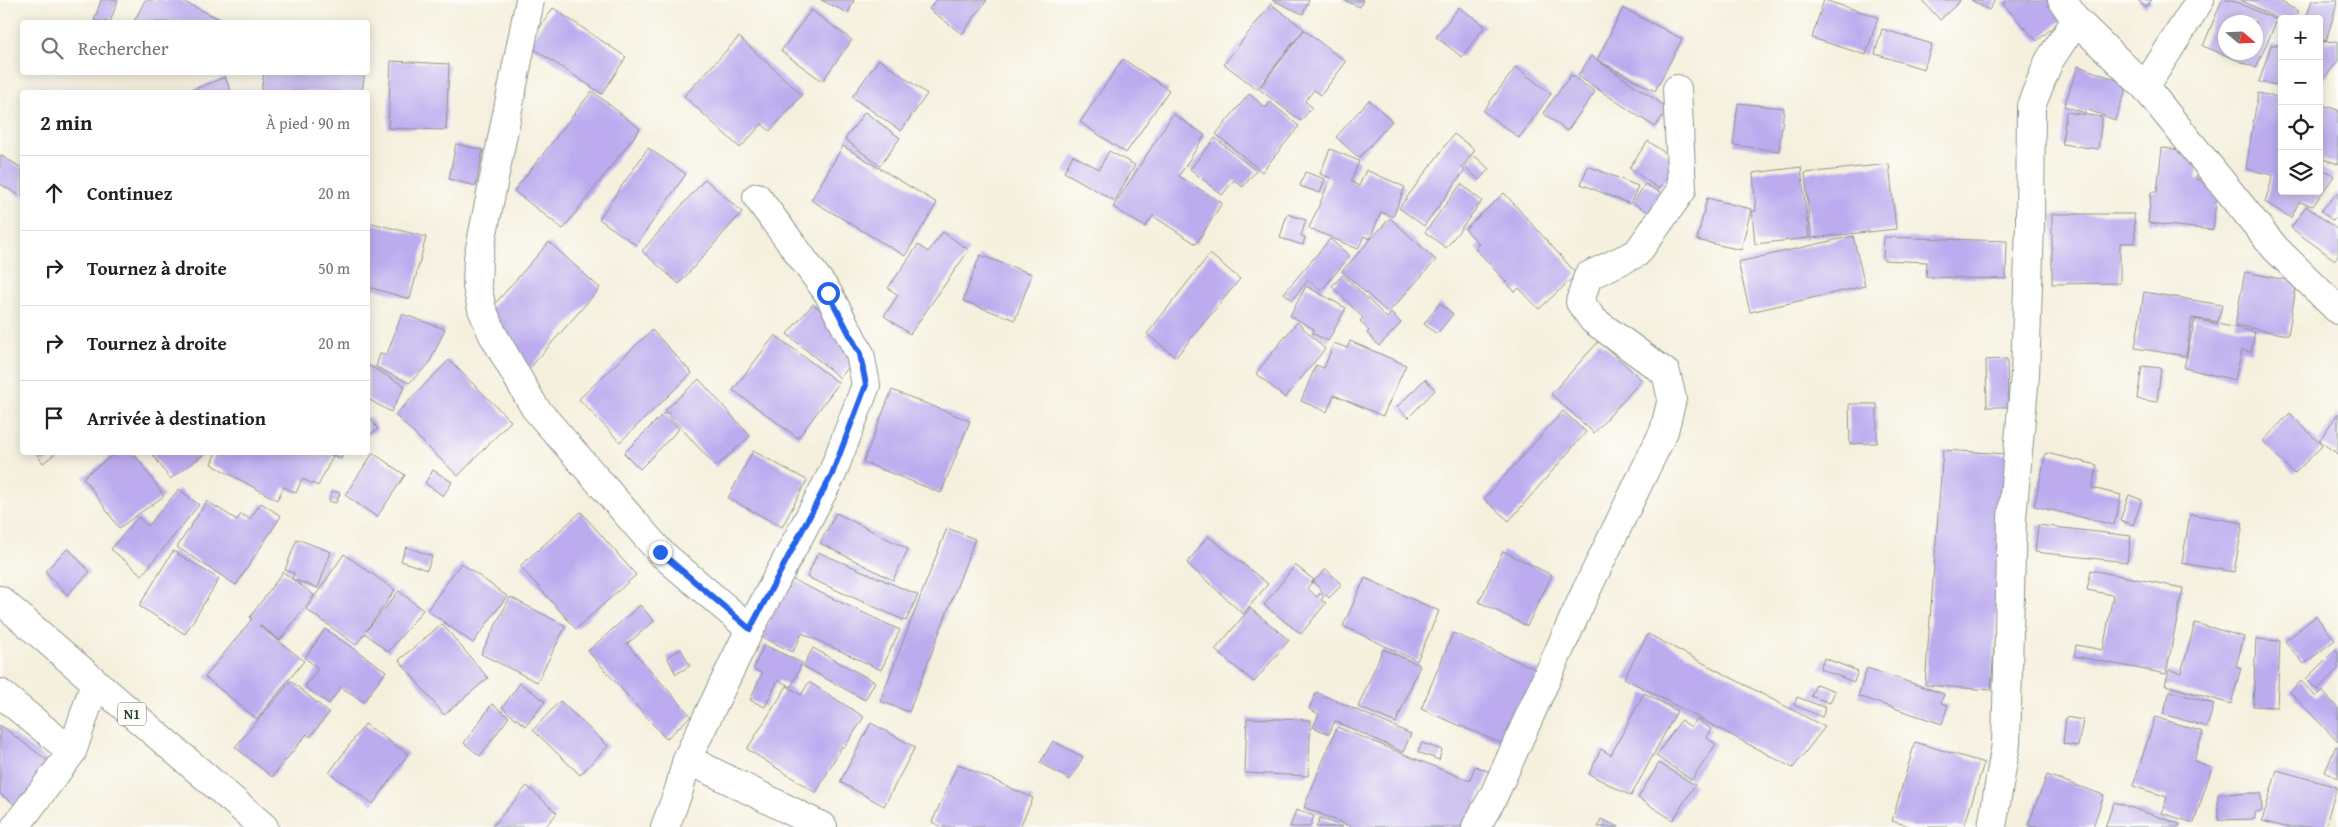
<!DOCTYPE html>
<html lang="fr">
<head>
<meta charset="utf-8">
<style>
	body { margin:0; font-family:"Gentium Book Plus",serif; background:#f6f6f6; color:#202124 }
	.controls { position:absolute; right:15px; top:15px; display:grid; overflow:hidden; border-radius:5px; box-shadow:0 2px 12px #0003 }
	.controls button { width:45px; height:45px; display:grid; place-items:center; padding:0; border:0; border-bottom:1px solid #e0e0e0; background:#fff; color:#202124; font:25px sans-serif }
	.compass { position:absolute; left:2218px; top:15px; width:45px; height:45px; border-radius:50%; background:#fff; box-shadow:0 2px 12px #0003; rotate:109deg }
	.stop { position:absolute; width:15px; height:15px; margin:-11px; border:4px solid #2563eb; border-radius:50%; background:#fff }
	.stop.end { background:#2563eb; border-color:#fff; box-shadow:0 1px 5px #0008 }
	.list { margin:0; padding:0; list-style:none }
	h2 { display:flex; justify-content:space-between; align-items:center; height:65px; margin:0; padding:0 20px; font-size:21px }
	h2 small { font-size:16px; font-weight:400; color:#757577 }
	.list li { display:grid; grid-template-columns:32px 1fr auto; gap:15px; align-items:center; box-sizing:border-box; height:75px; padding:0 20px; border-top:1px solid #e0e0e0 }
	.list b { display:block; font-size:19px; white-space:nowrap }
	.list em { font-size:16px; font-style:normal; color:#757577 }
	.icon { flex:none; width:28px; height:28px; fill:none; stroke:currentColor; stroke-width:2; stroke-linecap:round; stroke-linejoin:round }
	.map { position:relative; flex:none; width:2338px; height:827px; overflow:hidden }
	.search { position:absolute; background:#fff; box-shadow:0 2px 12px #0003; left:20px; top:20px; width:350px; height:55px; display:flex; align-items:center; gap:12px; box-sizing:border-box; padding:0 18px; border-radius:5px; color:#757577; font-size:19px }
	.panel { position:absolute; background:#fff; box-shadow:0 2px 12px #0003; left:20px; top:90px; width:350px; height:365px; border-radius:5px }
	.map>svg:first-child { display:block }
	.building { fill:#bcacef; fill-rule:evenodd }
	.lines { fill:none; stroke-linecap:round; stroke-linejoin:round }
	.minor-casing { stroke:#8a9689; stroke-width:30 }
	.trunk-casing { stroke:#8a9689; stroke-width:30 }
	.minor { stroke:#fff; stroke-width:28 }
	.trunk { stroke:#fff; stroke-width:28 }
	.route { stroke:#2563eb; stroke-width:6 }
	.labels { text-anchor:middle; stroke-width:4; stroke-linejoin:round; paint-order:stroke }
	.shield { fill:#fdfcf7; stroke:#62766e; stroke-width:1 }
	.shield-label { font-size:14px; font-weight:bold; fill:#1f3d34 }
</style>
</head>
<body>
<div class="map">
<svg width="2338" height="827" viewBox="0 0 2338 827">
	<rect width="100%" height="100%" fill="#fdfcf7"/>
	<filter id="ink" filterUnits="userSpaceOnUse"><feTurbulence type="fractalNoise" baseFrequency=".02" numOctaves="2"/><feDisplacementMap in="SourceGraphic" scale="10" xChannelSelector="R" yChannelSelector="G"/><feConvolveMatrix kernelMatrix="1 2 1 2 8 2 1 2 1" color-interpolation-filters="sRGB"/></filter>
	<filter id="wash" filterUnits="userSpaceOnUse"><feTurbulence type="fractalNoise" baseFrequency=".0096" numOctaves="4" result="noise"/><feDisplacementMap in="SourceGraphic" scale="20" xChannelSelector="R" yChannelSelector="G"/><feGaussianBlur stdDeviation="1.12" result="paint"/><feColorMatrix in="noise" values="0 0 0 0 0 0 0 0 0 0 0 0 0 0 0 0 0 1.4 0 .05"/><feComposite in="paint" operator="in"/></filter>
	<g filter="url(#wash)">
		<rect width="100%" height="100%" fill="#f5f0de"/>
		<g id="blocks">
			<path class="building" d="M101,0H118L110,22L94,21Z
				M145,0H180L226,22H134Z
				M821,0H854L848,13Z
				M936,0H987L962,34L929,9Z
				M1272,0H1309L1303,14Z
				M1343,0H1363L1360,7Z
				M1824,0L1878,17L1866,55L1812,38Z
				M1922,0H1959L1960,1L1940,20Z
				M1971,0H1995L1989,10Z
				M2008,0H2056L2068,14L2037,41L2003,4Z
				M2138,0H2152L2145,7Z
				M2222,0H2231L2277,20L2256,68L2203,46ZM2226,22H2256V52H2226Z
				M2241,0H2277L2298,11L2295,19H2282V21Z
				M2312,0H2338L2326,41L2319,39V19H2306Z
				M1271,4L1304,29L1257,89L1224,64Z
				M1459,7L1485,26L1462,57L1436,37Z
				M553,8L626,57L602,94L528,45Z
				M1623,8L1682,39L1655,91L1597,60Z
				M811,10L852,40L822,81L781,51Z
				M1882,29L1932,44L1924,69L1875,54Z
				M1304,30L1346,62L1321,95L1314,90L1305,101L1312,107L1301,121L1259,89Z
				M739,37L802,95L770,131L762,124L740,148L684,96Z
				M2338,41V61L2319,85V42Z
				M2271,45H2282V86L2259,82Z
				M1591,56L1668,108L1655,127L1578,76Z
				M879,59L927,94L901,131L852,97Z
				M1123,59L1169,90L1126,153L1080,122Z
				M391,61L449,64L446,130L388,128Z
				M2078,66L2128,84L2115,120L2086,109L2085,113L2064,106Z
				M1516,67L1551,94L1519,138L1483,111Z
				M264,72H365L362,92H261Z
				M1571,75L1595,92L1567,131L1543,113Z
				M225,77L231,92H187Z
				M592,91L640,129L563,229L514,191Z
				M2258,93L2282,98V191H2319V104L2338,110V164L2323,159L2321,168L2334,176L2313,206L2299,202L2291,218L2265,202L2273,175L2246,169Z
				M1249,94L1266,108L1270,102L1299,126L1262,172L1216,134Z
				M1369,100L1392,121L1359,158L1336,137Z
				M1738,103L1784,108L1779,151L1733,145Z
				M865,112L900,138L880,166L845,139Z
				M2066,112L2102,117L2098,149L2062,144Z
				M1173,114L1205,135L1179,176L1222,203L1196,244L1153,216L1145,227L1113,207Z
				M1454,134L1475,150L1462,168L1465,170L1424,226L1399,208Z
				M1215,138L1256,171L1243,187L1234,180L1222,195L1190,169Z
				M1648,141L1678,162L1659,189L1629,168Z
				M456,144L483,150L476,186L449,179Z
				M843,146L937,203L905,256L811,200Z
				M648,148L686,174L636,245L599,219Z
				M2162,148L2191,151L2199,160L2196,179L2218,181L2213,230L2148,223L2151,192H2157Z
				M1330,149L1359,161L1351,181L1359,186L1366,170L1405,187L1393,217L1381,212L1370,239L1364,236L1358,249L1309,228L1331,178L1320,174Z
				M1109,151L1135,165L1115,201L1064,172L1073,155L1099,169Z
				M0,155L22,168V197L0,184Z
				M1475,156L1489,169L1479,180L1465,167Z
				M1889,164L1896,229L1811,238L1805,173Z
				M1588,166L1638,186L1630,204L1581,184Z
				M1801,167L1809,238L1755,244L1752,211H1756L1753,173Z
				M1305,172L1325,179L1320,193L1300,186Z
				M705,179L742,212L679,284L642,251Z
				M1461,184L1482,201L1446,248L1425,232Z
				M1645,184L1663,194L1651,214L1633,203Z
				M2338,192V215L2333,221L2321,211Z
				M1504,193L1577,274L1539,309L1519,288L1515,292L1475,248L1479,244L1465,229Z
				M1707,198L1751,209L1741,250L1697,240Z
				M2306,206L2338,230V256L2335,260L2291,228Z
				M1287,214L1306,220L1301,236L1305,237L1303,245L1280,238Z
				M2052,214H2134L2135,243H2120V283L2052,284Z
				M1390,218L1436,260L1388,313L1342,271Z
				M368,222L426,237L410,299L368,287Z
				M943,232L969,250L910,334L884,316L898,295L888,288L918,245L928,252Z
				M1853,236L1865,286L1750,312L1738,262Z
				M1884,237L2007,241L2006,279L1926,277L1927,262L1883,260Z
				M1330,239L1350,256L1321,291L1308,280L1292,300L1284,293Z
				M549,242L600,288L528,370L486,314Z
				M1210,254L1240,279L1176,357L1147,334Z
				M980,255L1032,274L1015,320L963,301Z
				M2245,272L2297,282L2288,335L2235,325Z
				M1343,275L1387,318L1391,313L1401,323L1379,346L1367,333L1369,331L1360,321L1363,318L1332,286Z
				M1306,286L1346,308L1328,341L1312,333L1314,329L1290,316Z
				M2144,292L2222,305L2218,322L2192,318L2186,356L2135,348Z
				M1440,303L1453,314L1437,334L1424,324Z
				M813,304L847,332L859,354L840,378L787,334Z
				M402,314L445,329L429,364L409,383L376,367L380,354H387Z
				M2195,319L2255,332L2251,352L2242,350L2235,380L2184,368Z
				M1297,322L1325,349L1285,398L1256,373Z
				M652,330L692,373L620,442L579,399Z
				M775,335L839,383L798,438L733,390Z
				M1350,341L1406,365L1383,416L1334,395L1327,412L1301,401L1316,365L1324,368L1334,343L1347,348Z
				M1599,341L1642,380L1594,433L1551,394Z
				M2007,359L2008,407H1987L1986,360Z
				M449,360L511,421L458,476L395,415Z
				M368,365L405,386L391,412L368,399Z
				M2142,366L2161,368L2157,402L2137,399Z
				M699,379L750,436L716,467L665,410Z
				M1425,379L1435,390L1408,418L1397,407Z
				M892,390L970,421L941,493L863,462Z
				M1849,404H1877V443L1850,444Z
				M1563,411L1586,432L1509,521L1484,499Z
				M664,413L679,429L640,469L624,453Z
				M2290,413L2322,446L2294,474L2263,441Z
				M2338,413V454L2319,441Z
				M368,415L378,429L368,436Z
				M1943,450L2008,454L1991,690L1925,685Z
				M753,451L807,480L782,527L728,498Z
				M35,452H57L43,463Z
				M117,452H133L164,496L119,528L83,477Z
				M151,452H207L170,479Z
				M216,452H325L333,456L318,486L302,479L296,493L284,487L277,500L211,464Z
				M327,452H344L341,459Z
				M373,453L405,475L377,517L345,495Z
				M2046,453L2097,465L2092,488L2121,495L2114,525L2034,506Z
				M433,470L452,482L443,496L425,483Z
				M179,489L199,505L142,575L111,549L138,517L148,526Z
				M332,491L340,493L336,503L329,501Z
				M2129,495L2142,500L2133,525L2120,520Z
				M207,501L237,520L241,514L250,519L261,503L281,516L236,585L177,547Z
				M581,512L636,575L576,629L520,566Z
				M836,513L908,549L893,580L820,543Z
				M2190,514L2243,523L2234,572L2182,563Z
				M2038,525L2131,536L2127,562L2035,552Z
				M947,528L975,539L909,712L880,701Z
				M1208,536L1268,584L1243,614L1187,563Z
				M297,539L331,552L318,588L292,579L294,573L285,570Z
				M406,547L432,556L427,570L401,561Z
				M68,548L90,572L67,595L45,571Z
				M173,551L219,579L185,634L139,606Z
				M1503,551L1552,575L1527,626L1479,602Z
				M818,552L918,595L906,621L807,577Z
				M344,554L395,590L366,631L399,591L423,610L388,652L365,633L356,645L306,609Z
				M461,563L507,596L473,643L427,610Z
				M1295,565L1314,580L1307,588L1317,597L1320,593L1324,596L1321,600L1326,603L1301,634L1264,605Z
				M1326,569L1342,585L1329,598L1313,582Z
				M2091,570L2183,588L2166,674L2074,656L2076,645L2103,650L2113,595L2087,590Z
				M283,572L314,595L280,640L259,625L304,661L257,719L205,677L252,619L250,617Z
				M789,578L900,630L881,670L802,633L793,652L762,637Z
				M1365,578L1439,611L1417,661L1343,626Z
				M510,597L566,626L537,682L481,654Z
				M640,605L654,621L627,644L691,716L666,739L588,651Z
				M1250,608L1289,640L1254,682L1215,650Z
				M2316,616L2335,640L2304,664L2285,641Z
				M2195,623L2244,637L2236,666L2241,668L2231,704L2165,685L2169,670L2181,673Z
				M442,624L488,678L444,715L399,660Z
				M325,629L386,671L364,702L341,687L329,704L305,687L318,668L305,658Z
				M1453,633L1540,671L1508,746L1421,709Z
				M1648,634L1825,727L1793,768L1624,678Z
				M2256,639L2280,641L2277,707L2253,706Z
				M764,645L802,663L791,687L778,680L765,707L750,700L762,673L753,669Z
				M813,648L875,682L865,700L803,666Z
				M681,649L690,666L676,674L667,657Z
				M1383,649L1420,665L1396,723L1358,707Z
				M2336,649L2338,651V669L2317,690L2306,679Z
				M1824,658L1858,671L1854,682L1820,669Z
				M1867,668L1944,694L1941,703L1948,705L1942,724L1858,696Z
				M291,681L329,713L310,737L307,734L272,777L235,747Z
				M2301,681L2316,697L2322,691L2338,708V742L2290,692Z
				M809,682L864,717L844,748L842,746L816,793L747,749L787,686L801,695Z
				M520,683L545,701L526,726L502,708Z
				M1816,684L1835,691L1830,703L1811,696Z
				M2170,691L2214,704L2207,727L2163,714Z
				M1316,692L1411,734L1403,752L1335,721L1329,734L1313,727L1319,714L1309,709Z
				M1644,693L1677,711L1631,796L1589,774L1601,749L1611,755Z
				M1797,697L1826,708L1822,717L1794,705Z
				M560,701L608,746L580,775L533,730Z
				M492,704L509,717L480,756L464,743Z
				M2066,717L2083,720L2078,746L2063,744Z
				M2155,717L2203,732L2194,761L2212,767L2194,823L2162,813L2167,797L2133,786Z
				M1247,718L1311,720L1308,776L1245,773Z
				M1697,719L1711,729L1706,737L1716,744L1692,780L1656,756L1681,720L1691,727Z
				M871,723L915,747L884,806L840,782Z
				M365,724L408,754L373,804L329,773Z
				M0,725L55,766L23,810L0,794Z
				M1337,727L1470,781L1475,766L1490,772L1466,827H1352L1304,807Z
				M1053,741L1083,757L1070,780L1040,763Z
				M1915,742L1984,763L1964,827H1912L1892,821Z
				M1422,743L1442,750L1439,760L1418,752Z
				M2336,746L2338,747V778L2325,772Z
				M1659,763L1695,785L1673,820L1638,798Z
				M958,764L1033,798L1020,827H942L932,822Z
				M2277,770L2337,787L2325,827H2285L2262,821Z
				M2047,775L2104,795L2093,827H2034L2028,825Z
				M527,786L557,813L545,827H492Z
				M2261,793L2262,811L2255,812V819L2218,820V794Z
				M2114,802L2180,824L2179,827H2105Z
				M1296,810L1314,816L1310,827H1290Z
				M1320,818L1343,827H1316Z
				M1601,819L1619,827H1598Z"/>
		</g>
	</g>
	<g filter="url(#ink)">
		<use href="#blocks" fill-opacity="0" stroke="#8a9689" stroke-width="1"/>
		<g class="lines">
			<g class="minor-casing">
				<path id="minor" d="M530,0L478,258L477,286L482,309L492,333L535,408L660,552L750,629
					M2062,0L2076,20L2145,87L2275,248L2338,310
					M2145,87L2200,0
					M0,693L72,752
					M687,759L823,827
					M15,827L72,752L95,683
					M665,827L679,790L687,759L750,629L832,474L866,385L860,354L828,293L757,197
					M1476,827L1493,797L1586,591L1664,431L1672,399L1666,373L1593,320L1580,302L1588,276L1637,253L1682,190L1677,89
					M1992,827L2006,744L2012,518L2025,375L2030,225L2031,106L2049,61L2076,20"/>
			</g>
			<g class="trunk-casing">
				<path id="trunk" d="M0,600L264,827"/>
			</g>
			<use href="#minor" class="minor"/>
			<use href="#trunk" class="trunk"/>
		</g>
	</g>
	<g class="lines" filter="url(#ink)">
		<path class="route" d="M660,552L750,629L832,474L866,385L860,354L828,293"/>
	</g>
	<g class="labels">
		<rect class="shield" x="118" y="702.5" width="28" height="23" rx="4"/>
		<g class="shield-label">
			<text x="132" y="719">N1</text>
		</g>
	</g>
</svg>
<div class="controls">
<button>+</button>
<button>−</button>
<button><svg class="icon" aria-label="locate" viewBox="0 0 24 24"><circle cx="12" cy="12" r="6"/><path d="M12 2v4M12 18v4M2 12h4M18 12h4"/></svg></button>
<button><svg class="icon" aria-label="layers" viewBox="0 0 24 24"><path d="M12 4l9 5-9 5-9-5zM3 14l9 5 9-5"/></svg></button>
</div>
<svg class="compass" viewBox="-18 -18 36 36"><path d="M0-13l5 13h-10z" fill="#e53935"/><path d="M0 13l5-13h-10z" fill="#757577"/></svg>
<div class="stop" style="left:828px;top:293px"></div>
<div class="stop end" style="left:660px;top:552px"></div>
<div class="search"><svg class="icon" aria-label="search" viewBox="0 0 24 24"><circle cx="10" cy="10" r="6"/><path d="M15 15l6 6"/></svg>Rechercher</div>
<section class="panel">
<h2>2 min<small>À pied · 90 m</small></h2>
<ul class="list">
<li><svg class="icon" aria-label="ahead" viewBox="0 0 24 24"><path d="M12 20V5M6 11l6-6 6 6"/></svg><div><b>Continuez</b></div><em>20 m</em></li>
<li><svg class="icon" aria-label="right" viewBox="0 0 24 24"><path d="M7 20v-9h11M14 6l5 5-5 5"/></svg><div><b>Tournez à droite</b></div><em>50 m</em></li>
<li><svg class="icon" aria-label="right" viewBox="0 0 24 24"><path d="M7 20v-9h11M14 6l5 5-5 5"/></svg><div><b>Tournez à droite</b></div><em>20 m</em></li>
<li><svg class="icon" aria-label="arrive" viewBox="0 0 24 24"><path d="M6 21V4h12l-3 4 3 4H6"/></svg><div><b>Arrivée à destination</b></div></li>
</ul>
</section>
</div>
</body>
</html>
